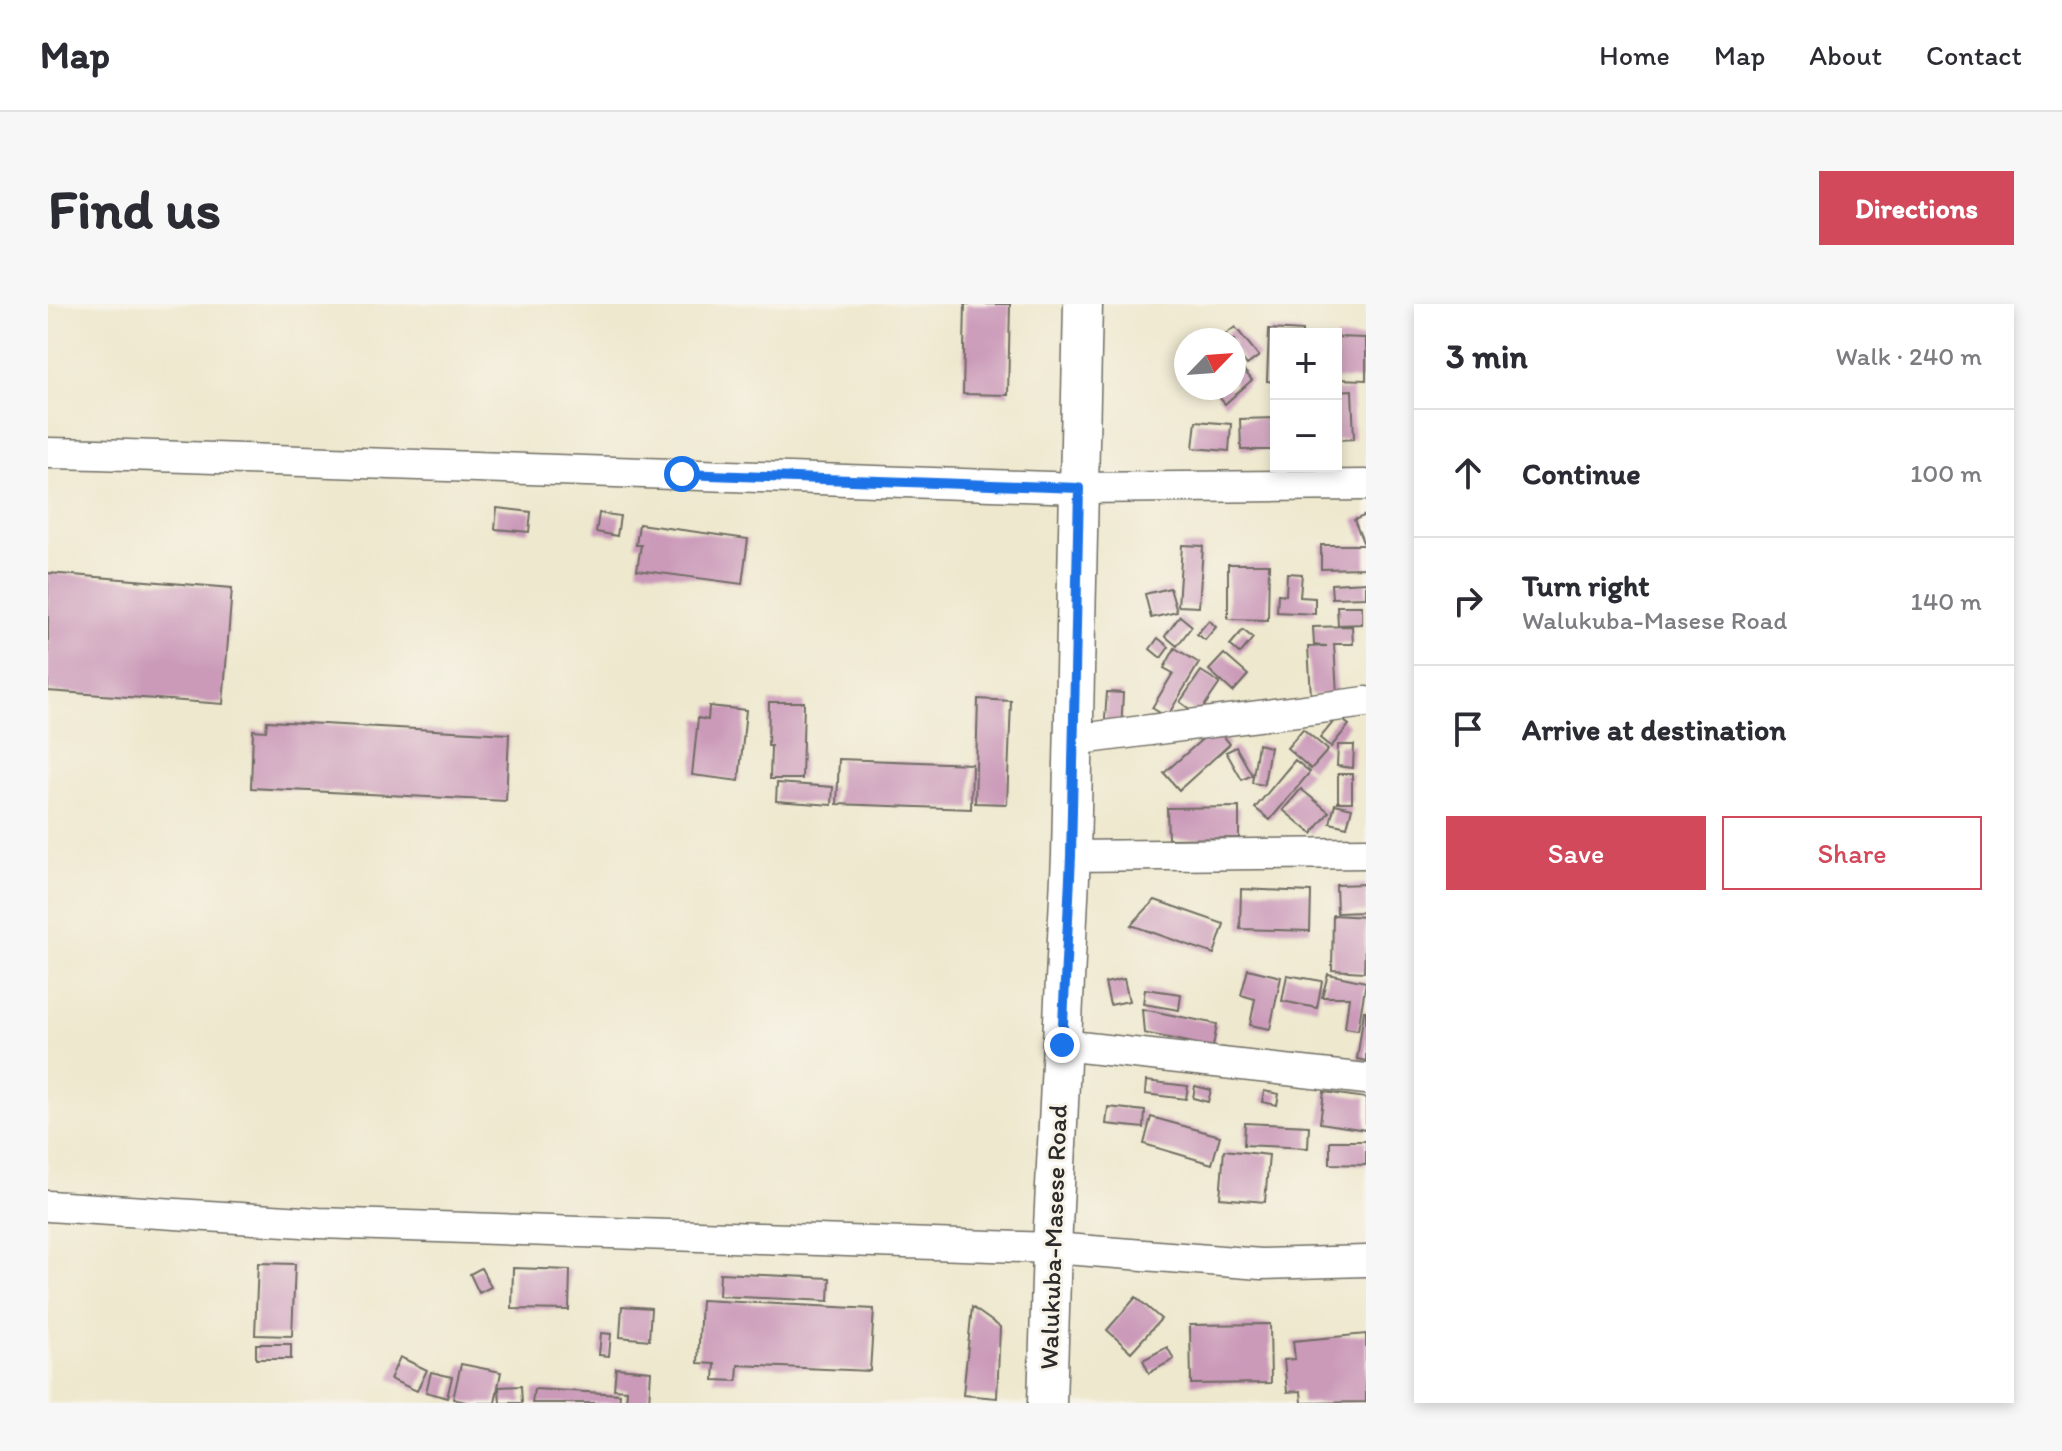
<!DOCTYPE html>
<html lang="en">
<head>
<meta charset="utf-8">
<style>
	body { margin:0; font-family:Itim,sans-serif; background:#f7f7f7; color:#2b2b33 }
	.controls { position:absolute; right:24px; top:24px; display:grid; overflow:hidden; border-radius:0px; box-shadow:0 4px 12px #0003 }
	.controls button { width:72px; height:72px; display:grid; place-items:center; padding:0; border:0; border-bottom:2px solid #e1e1e2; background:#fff; color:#2b2b33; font:40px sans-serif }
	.compass { position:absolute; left:1126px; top:24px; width:72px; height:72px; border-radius:50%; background:#fff; box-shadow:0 4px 12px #0003; rotate:65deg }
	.stop { position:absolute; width:24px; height:24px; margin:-18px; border:6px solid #1a73e8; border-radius:50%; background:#fff }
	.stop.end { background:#1a73e8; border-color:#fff; box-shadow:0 2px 8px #0008 }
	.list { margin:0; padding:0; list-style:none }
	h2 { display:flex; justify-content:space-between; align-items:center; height:104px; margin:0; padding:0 32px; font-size:34px }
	h2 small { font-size:26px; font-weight:400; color:#7c7c81 }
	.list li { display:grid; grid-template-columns:52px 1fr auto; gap:24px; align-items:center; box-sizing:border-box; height:128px; padding:0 32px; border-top:2px solid #e1e1e2 }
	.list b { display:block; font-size:30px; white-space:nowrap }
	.list p { margin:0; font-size:26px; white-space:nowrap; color:#7c7c81 }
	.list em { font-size:26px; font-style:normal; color:#7c7c81 }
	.actions { display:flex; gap:16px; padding:24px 32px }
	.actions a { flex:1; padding:18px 0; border:2px solid #d1495b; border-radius:0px; text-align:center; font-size:28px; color:#d1495b }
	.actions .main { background:#d1495b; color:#fff }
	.icon { flex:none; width:44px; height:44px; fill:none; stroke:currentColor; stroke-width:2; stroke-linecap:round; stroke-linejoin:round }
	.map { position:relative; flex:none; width:1318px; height:1099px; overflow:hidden; border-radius:0px }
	header { display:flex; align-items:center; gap:48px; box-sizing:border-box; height:112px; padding:0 40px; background:#fff; border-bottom:2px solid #e1e1e2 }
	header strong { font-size:38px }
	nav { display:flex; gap:44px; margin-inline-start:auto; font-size:28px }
	.intro { display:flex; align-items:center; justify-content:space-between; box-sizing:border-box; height:192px; padding:0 48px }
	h1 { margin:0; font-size:56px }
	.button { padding:20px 36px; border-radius:0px; background:#d1495b; color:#fff; font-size:28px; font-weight:700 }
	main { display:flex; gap:48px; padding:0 48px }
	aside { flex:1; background:#fff; border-radius:0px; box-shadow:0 4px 12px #0003 }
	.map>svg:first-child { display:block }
	.building { fill:#cb9ab9 }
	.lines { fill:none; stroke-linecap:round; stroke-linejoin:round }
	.minor-casing { stroke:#6f6d64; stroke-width:33 }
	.tertiary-casing { stroke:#6f6d64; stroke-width:41 }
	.minor { stroke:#fff; stroke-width:30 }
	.tertiary { stroke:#fff; stroke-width:38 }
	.route { stroke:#1a73e8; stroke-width:10 }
	.labels { text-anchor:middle; stroke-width:6; stroke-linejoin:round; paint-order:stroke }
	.street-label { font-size:26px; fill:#2b2b2b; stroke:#f7f3e8 }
</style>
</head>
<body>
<header>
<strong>Map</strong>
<nav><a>Home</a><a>Map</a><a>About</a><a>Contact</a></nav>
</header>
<div class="intro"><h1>Find us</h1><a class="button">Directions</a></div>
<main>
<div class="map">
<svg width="1318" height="1099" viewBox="0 0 1318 1099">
	<rect width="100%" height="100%" fill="#f7f3e8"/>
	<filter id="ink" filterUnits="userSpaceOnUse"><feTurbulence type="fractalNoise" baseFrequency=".0125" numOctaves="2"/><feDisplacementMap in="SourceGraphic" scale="16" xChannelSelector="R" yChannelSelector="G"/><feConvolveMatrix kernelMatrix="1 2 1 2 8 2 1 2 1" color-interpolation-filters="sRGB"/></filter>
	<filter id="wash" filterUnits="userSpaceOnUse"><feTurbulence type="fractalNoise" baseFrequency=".006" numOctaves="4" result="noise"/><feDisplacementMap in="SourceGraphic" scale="32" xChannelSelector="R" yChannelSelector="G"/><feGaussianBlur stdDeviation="1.8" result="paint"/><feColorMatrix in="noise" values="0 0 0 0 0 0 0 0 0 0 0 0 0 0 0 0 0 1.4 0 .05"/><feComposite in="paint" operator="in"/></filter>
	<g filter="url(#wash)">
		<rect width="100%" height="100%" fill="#eee8ce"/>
		<g id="blocks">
			<path class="building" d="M917,0H962L960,91L915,90Z
				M1187,23L1211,52L1199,61L1186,45V36H1178L1175,32Z
				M1221,25L1254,27V30H1228V78L1219,77Z
				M1288,33L1318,34V76L1288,75Z
				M1186,55L1204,76L1177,100L1163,84H1186Z
				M1304,86L1306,135L1288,136V87Z
				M1228,114V146H1193L1192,115Z
				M1148,117L1183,120L1181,147L1145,144Z
				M449,204L483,208L481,228L447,225Z
				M551,209L572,212L569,232L548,228Z
				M1318,211V237L1315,238L1306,216Z
				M591,220L700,235L694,280L589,266L593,241H588Z
				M1134,241L1155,242L1151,303L1130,302Z
				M1273,241H1318V264L1273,265Z
				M1180,260H1221L1220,316L1180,315Z
				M0,269L184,284L175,400L0,387Z
				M1239,269L1254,270L1252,293L1267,294V310L1229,308L1230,290L1238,291Z
				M1318,278V293L1284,294L1283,280Z
				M1122,284L1129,308L1103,314L1097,290Z
				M1289,302H1314V320L1290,321Z
				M1132,312L1144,322L1129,342L1117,332Z
				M1161,316L1168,323L1157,336L1149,330Z
				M1304,322L1305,340H1286L1289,390L1263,391L1260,343L1279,342L1266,341L1265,323Z
				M1195,326L1205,334L1192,350L1182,341Z
				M1110,334L1121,343L1113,354L1102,345Z
				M1127,344L1151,359L1119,413L1104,404L1125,369L1116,364Z
				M1176,350L1200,371L1185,388L1161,366Z
				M1153,367L1172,379L1150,411L1132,398Z
				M1059,388L1075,389L1073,429L1056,427Z
				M930,395L963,397L959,500L927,499Z
				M721,398H756L754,475H722L723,442H720Z
				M661,402L698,406L691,477L644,471L650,414L660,416Z
				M1290,412L1301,421L1283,443L1272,434Z
				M219,417L461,430L458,497L203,484L205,426L218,427Z
				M1168,423L1182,440L1131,486L1116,469Z
				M1255,425L1280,446L1263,465L1239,444Z
				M1210,440L1222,443L1216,481L1204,479Z
				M1290,441H1306L1305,464L1289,462Z
				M1188,443L1204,471L1194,476L1178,448Z
				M791,455L924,460L923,505L789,500Z
				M1247,456L1262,468L1222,516L1207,504Z
				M1290,470H1304V498H1290Z
				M729,479L785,483L784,501L728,497Z
				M1253,485L1281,508L1264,530L1235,506Z
				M1287,500L1304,504L1299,523L1282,519Z
				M1191,503V534L1120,535L1119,504Z
				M1318,580V608L1289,609L1288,581Z
				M1193,585L1263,588L1262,627L1192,625Z
				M1107,596L1176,620L1166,650L1083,621Z
				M1285,611L1318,613L1316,668L1284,666Z
				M1200,665L1233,673L1222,725L1202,721L1207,695L1193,691Z
				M1280,670L1318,678L1310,726L1297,724L1301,693H1274Z
				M1239,671L1274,677L1269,704L1234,697Z
				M1076,675L1081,697L1062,701L1057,679Z
				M1097,685L1133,690L1131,706L1095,700Z
				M1094,705L1169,720L1165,743L1096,729Z
				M1316,707H1318V757L1309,755Z
				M1098,777L1140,782L1138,795L1097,790Z
				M1147,782L1163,786L1160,798L1145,794Z
				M1216,787L1231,790L1229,801L1214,798Z
				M1276,788L1318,794V826L1272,819Z
				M1060,803L1097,807L1096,824L1058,820Z
				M1103,813L1172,832L1164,860L1096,840Z
				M1197,819L1261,822L1260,844L1196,841Z
				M1282,837H1318V861L1282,860Z
				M1176,846L1221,851L1217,898L1172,894Z
				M210,959L247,960L244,1032L207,1031Z
				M433,964L443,983L431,989L422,970Z
				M465,964L522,966L521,1006L464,1005Z
				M672,969L782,974L781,997L671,992Z
				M1088,993L1113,1015L1083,1048L1059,1026Z
				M653,996L826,1005L822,1067L690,1061L689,1077L666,1076L667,1060L650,1059Z
				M574,1002L603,1004L601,1036L572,1033Z
				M924,1003L952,1023L949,1094L915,1091Z
				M1222,1020L1223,1079L1143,1080L1142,1021Z
				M553,1029L563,1030L561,1052L551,1051Z
				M1318,1030V1098L1254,1099L1253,1087L1239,1088L1236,1056L1247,1055L1245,1037Z
				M208,1040H243V1055H208Z
				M1119,1043L1126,1055L1101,1069L1095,1056Z
				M352,1053L379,1066L369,1087L342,1075Z
				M413,1060L453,1068L447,1099H422L405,1095Z
				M568,1064L603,1067L601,1099H578L579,1086L566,1085Z
				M383,1068L404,1073L399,1094L378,1088Z
				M473,1082L474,1099H452L451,1083Z
				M486,1085L572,1090L571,1099H484Z"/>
		</g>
	</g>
	<g filter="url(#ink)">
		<use href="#blocks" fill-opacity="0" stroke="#6f6d64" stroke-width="2"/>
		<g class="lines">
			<g class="minor-casing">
				<path id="minor" d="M0,149L50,150L1031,184L1318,181
					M1025,436L1318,398
					M1023,552L1318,549
					M1014,741L1318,775
					M0,902L271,919L1004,944L1213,960L1318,957"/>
			</g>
			<g class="tertiary-casing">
				<path id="tertiary" d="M999,1099L1004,944L1023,552L1035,0"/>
			</g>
			<use href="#minor" class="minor"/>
			<use href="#tertiary" class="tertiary"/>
		</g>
	</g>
	<g class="lines" filter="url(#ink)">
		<path class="route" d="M634,170L1031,184L1023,552L1014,741"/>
	</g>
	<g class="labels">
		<g class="street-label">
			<text transform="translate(1005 933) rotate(-88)" y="9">Walukuba-Masese Road</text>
		</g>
	</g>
</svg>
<div class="controls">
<button>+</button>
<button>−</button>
</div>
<svg class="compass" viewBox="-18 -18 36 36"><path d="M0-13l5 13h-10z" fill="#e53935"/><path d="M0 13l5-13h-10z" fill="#7c7c81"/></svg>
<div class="stop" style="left:634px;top:170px"></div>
<div class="stop end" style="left:1014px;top:741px"></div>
</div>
<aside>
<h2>3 min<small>Walk · 240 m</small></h2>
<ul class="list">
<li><svg class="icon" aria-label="ahead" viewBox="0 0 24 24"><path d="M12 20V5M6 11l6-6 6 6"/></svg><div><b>Continue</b></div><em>100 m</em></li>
<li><svg class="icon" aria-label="right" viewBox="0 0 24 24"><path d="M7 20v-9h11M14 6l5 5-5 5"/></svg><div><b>Turn right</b><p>Walukuba-Masese Road</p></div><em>140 m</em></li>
<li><svg class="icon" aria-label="arrive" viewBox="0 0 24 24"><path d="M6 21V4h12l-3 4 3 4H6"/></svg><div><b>Arrive at destination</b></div></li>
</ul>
<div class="actions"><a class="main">Save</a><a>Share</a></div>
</aside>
</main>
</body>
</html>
